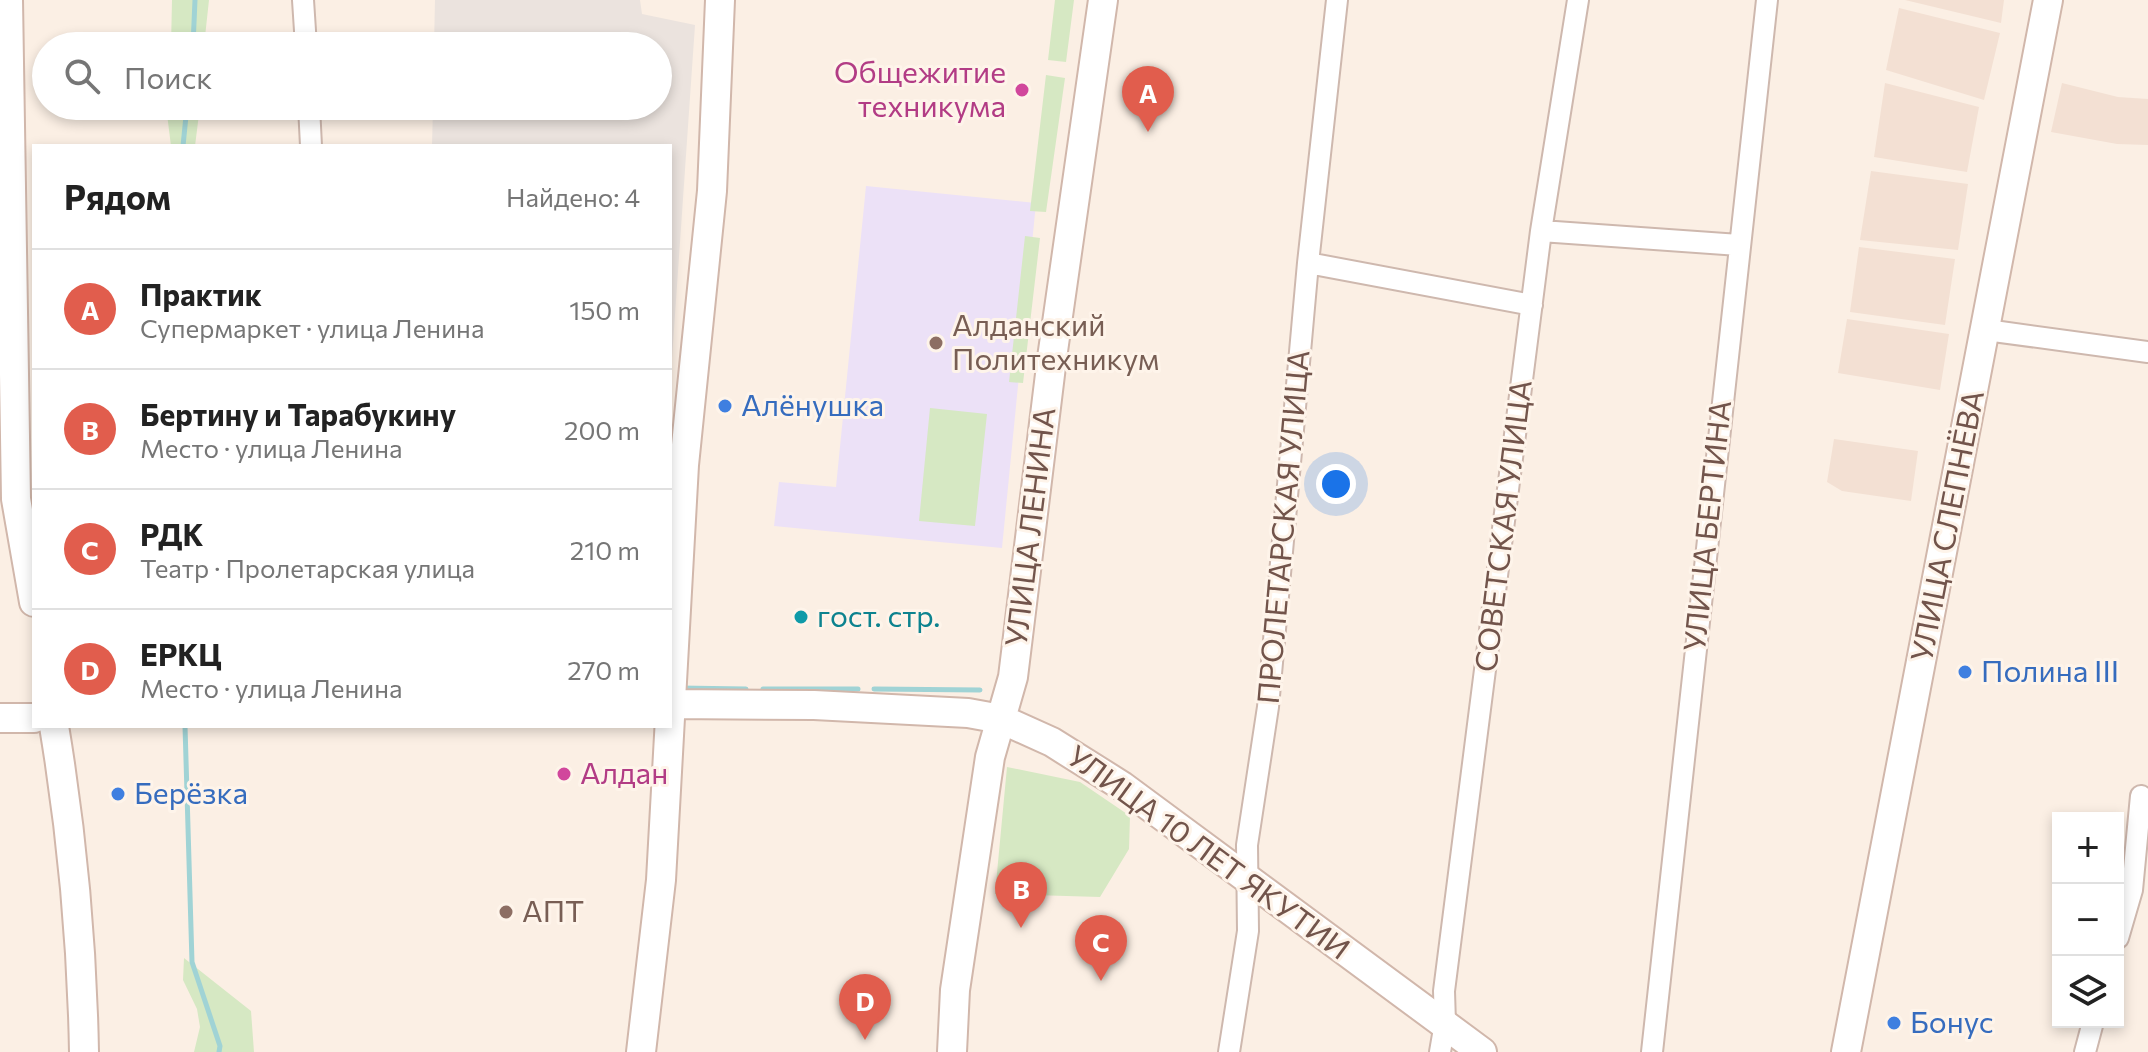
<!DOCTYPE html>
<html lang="ru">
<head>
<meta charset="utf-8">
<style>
	body { margin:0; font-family:Commissioner,sans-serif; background:#f6f6f6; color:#222 }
	.controls { position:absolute; right:24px; bottom:24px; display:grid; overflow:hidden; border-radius:0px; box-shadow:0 4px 12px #0003 }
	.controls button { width:72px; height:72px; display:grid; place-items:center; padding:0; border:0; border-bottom:2px solid #e0e0e0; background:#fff; color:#222; font:40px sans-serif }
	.you { position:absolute; left:1336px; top:484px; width:28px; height:28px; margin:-20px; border:6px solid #fff; border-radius:50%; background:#1a73e8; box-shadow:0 0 0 12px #1a73e833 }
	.badge { display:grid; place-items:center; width:52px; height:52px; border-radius:50%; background:#e15d4d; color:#fff; font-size:26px; font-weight:700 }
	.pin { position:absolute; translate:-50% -66px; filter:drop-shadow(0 2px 4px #0008) }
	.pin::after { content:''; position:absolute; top:42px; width:28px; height:24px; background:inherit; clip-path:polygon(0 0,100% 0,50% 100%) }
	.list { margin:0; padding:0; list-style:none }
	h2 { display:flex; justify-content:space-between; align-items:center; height:104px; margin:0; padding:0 32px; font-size:34px }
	h2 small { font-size:26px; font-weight:400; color:#767676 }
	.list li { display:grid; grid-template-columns:52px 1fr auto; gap:24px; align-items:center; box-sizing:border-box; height:120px; padding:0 32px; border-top:2px solid #e0e0e0 }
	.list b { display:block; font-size:30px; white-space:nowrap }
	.list p { margin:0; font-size:26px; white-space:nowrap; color:#767676 }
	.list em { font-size:26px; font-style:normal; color:#767676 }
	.icon { flex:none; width:44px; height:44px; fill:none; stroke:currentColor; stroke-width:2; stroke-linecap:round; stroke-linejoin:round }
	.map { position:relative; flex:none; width:2148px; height:1052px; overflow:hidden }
	.search { position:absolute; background:#fff; box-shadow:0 4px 12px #0003; left:32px; top:32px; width:640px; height:88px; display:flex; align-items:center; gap:20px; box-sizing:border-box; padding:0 28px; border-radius:44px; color:#767676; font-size:30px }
	.panel { position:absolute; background:#fff; box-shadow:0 4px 12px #0003; left:32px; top:144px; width:640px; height:584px; border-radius:0px }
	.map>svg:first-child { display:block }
	.residential { fill:#f3e0d3 }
	.industrial { fill:#ebe3de }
	.education { fill:#ece1f7 }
	.green { fill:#d6e8c3 }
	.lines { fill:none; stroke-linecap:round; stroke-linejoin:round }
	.stream { stroke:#a0d3d5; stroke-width:5 }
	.street-casing { stroke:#ceb8ae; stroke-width:24 }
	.secondary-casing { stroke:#d1b7ab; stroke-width:32 }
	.street { stroke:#fff; stroke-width:20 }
	.secondary { stroke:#fff; stroke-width:28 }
	.hotel-dot { fill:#d1479c; stroke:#fef4ea; stroke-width:3 }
	.education-dot { fill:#8d6e63; stroke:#fef4ea; stroke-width:3 }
	.shop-dot { fill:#3f7fe0; stroke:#fef4ea; stroke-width:3 }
	.culture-dot { fill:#0f9aa8; stroke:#fef4ea; stroke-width:3 }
	.labels { text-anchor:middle; stroke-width:6; stroke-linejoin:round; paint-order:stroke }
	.hotel-label { font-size:30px; fill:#b23c85; stroke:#fef4ea; text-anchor:end }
	.education-label { font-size:30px; fill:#785e54; stroke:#fef4ea; text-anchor:start }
	.shop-label { font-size:30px; fill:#366cbe; stroke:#fef4ea; text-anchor:start }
	.street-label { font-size:30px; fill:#72544b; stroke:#fef4ea }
	.culture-label { font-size:30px; fill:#0d838f; stroke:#fef4ea; text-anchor:start }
</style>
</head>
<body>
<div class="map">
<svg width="2148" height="1052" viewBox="0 0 2148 1052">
	<rect width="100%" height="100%" fill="#fbefe4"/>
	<path class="residential" d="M1905,0H2004L2001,23Z
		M1899,8L2000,33L1984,100L1886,70Z
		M1885,83L1979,107L1967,172L1874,157Z
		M2062,83L2118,97L2148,99V145L2117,144L2051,132Z
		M1871,171L1968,184L1958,250L1860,240Z
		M1859,247L1955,259L1945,325L1850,312Z
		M1847,319L1949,334L1940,390L1838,373Z
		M1834,439L1918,451L1911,501L1842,491L1827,482Z"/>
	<path class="industrial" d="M435,0H640L642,14L695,25L670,387V146H432L433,106H658V46H434Z"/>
	<path class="education" d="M866,186L1036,203L1002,548L774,526L779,482L836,487Z"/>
	<path class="green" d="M172,0H209L204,46H171Z
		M1055,0H1074L1066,62L1048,60Z
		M1046,75L1065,78L1046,212L1030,211Z
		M166,106H200L195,146H171Z
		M1025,236L1040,238L1023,383L1009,382Z
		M930,408L987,414L975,526L919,521Z
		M1007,767L1080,782L1130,816L1129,849L1100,897L995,894Z
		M184,958L251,1011L254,1052H194L200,1027L197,1009L183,980Z"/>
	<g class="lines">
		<path class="stream" d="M193,46L195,0
			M183,146L187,106
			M679,688L746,689
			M763,689H858
			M874,689L980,690
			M185,726L192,962L220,1046L219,1052"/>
		<g class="street-casing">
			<path id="street" d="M303,0L306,46
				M309,106L311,146
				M1541,231L1739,245
				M1308,263L1532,305
				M1986,330L2148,352
				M2118,938L2132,890L2141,796
				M1229,1052L1248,931L1247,845L1268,707L1308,263L1337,0
				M1440,1052L1445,1023L1444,991L1541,231L1578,0
				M1652,1052L1767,0
				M2085,1052L2093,1022"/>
		</g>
		<g class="secondary-casing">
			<path id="secondary" d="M8,0L16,499L34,602
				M670,704L814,705L968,713L1001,719L1052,742L1122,786L1482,1052
				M0,718H34
				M54,726C72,834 82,942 84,1052
				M641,1052L661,880L684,465L712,191L720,0
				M952,1052L955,990L990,757L1013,677L1052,358L1103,0
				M1846,1052L2048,0"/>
		</g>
		<use href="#street" class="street"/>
		<use href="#secondary" class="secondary"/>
	</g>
	<g class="hotel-dot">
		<circle cx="1022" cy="90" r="8"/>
		<circle cx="564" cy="774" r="8"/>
	</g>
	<g class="education-dot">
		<circle cx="936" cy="343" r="8"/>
		<circle cx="506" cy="912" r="8"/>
	</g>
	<g class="shop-dot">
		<circle cx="725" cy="406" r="8"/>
		<circle cx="1965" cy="672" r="8"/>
		<circle cx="118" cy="794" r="8"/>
		<circle cx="1894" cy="1023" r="8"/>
	</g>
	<circle class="culture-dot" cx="801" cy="617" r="8"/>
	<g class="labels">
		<g class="hotel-label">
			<text x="1006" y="83">Общежитие<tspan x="1006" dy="34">техникума</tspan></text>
			<text x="580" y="784" text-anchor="start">Алдан</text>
		</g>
		<g class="education-label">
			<text x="952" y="336">Алданский<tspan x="952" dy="34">Политехникум</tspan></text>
			<text x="522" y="922">АПТ</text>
		</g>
		<g class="shop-label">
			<text x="741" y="416">Алёнушка</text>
			<text x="1981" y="682">Полина III</text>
			<text x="134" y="804">Берёзка</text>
			<text x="1910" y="1033">Бонус</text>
		</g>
		<g class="street-label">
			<text transform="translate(1504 526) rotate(-83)" y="10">СОВЕТСКАЯ УЛИЦА</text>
			<text transform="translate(1708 526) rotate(-84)" y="10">УЛИЦА БЕРТИНА</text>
			<text transform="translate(1948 526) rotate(-79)" y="10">УЛИЦА СЛЕПНЁВА</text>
			<text transform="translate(1031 527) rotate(-83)" y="10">УЛИЦА ЛЕНИНА</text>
			<text transform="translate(1284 527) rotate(-85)" y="10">ПРОЛЕТАРСКАЯ УЛИЦА</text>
			<text transform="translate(1208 853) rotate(36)" y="10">УЛИЦА 10 ЛЕТ ЯКУТИИ</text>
		</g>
		<g class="culture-label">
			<text x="817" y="627">гост. стр.</text>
		</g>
	</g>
</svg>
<div class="controls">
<button>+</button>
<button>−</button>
<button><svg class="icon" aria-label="layers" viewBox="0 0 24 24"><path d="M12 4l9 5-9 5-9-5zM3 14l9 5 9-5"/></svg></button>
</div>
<div class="you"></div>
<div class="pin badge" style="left:1148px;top:132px">A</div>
<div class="pin badge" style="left:1021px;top:928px">B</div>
<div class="pin badge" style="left:1101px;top:981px">C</div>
<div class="pin badge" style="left:865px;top:1040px">D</div>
<div class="search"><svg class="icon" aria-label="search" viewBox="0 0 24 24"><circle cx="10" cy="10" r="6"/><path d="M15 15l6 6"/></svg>Поиск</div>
<section class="panel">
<h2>Рядом<small>Найдено: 4</small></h2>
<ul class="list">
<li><span class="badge">A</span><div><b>Практик</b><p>Супермаркет · улица Ленина</p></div><em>150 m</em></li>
<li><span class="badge">B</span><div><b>Бертину и Тарабукину</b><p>Место · улица Ленина</p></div><em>200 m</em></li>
<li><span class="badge">C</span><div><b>РДК</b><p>Театр · Пролетарская улица</p></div><em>210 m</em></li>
<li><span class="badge">D</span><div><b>ЕРКЦ</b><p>Место · улица Ленина</p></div><em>270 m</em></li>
</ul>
</section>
</div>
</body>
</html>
